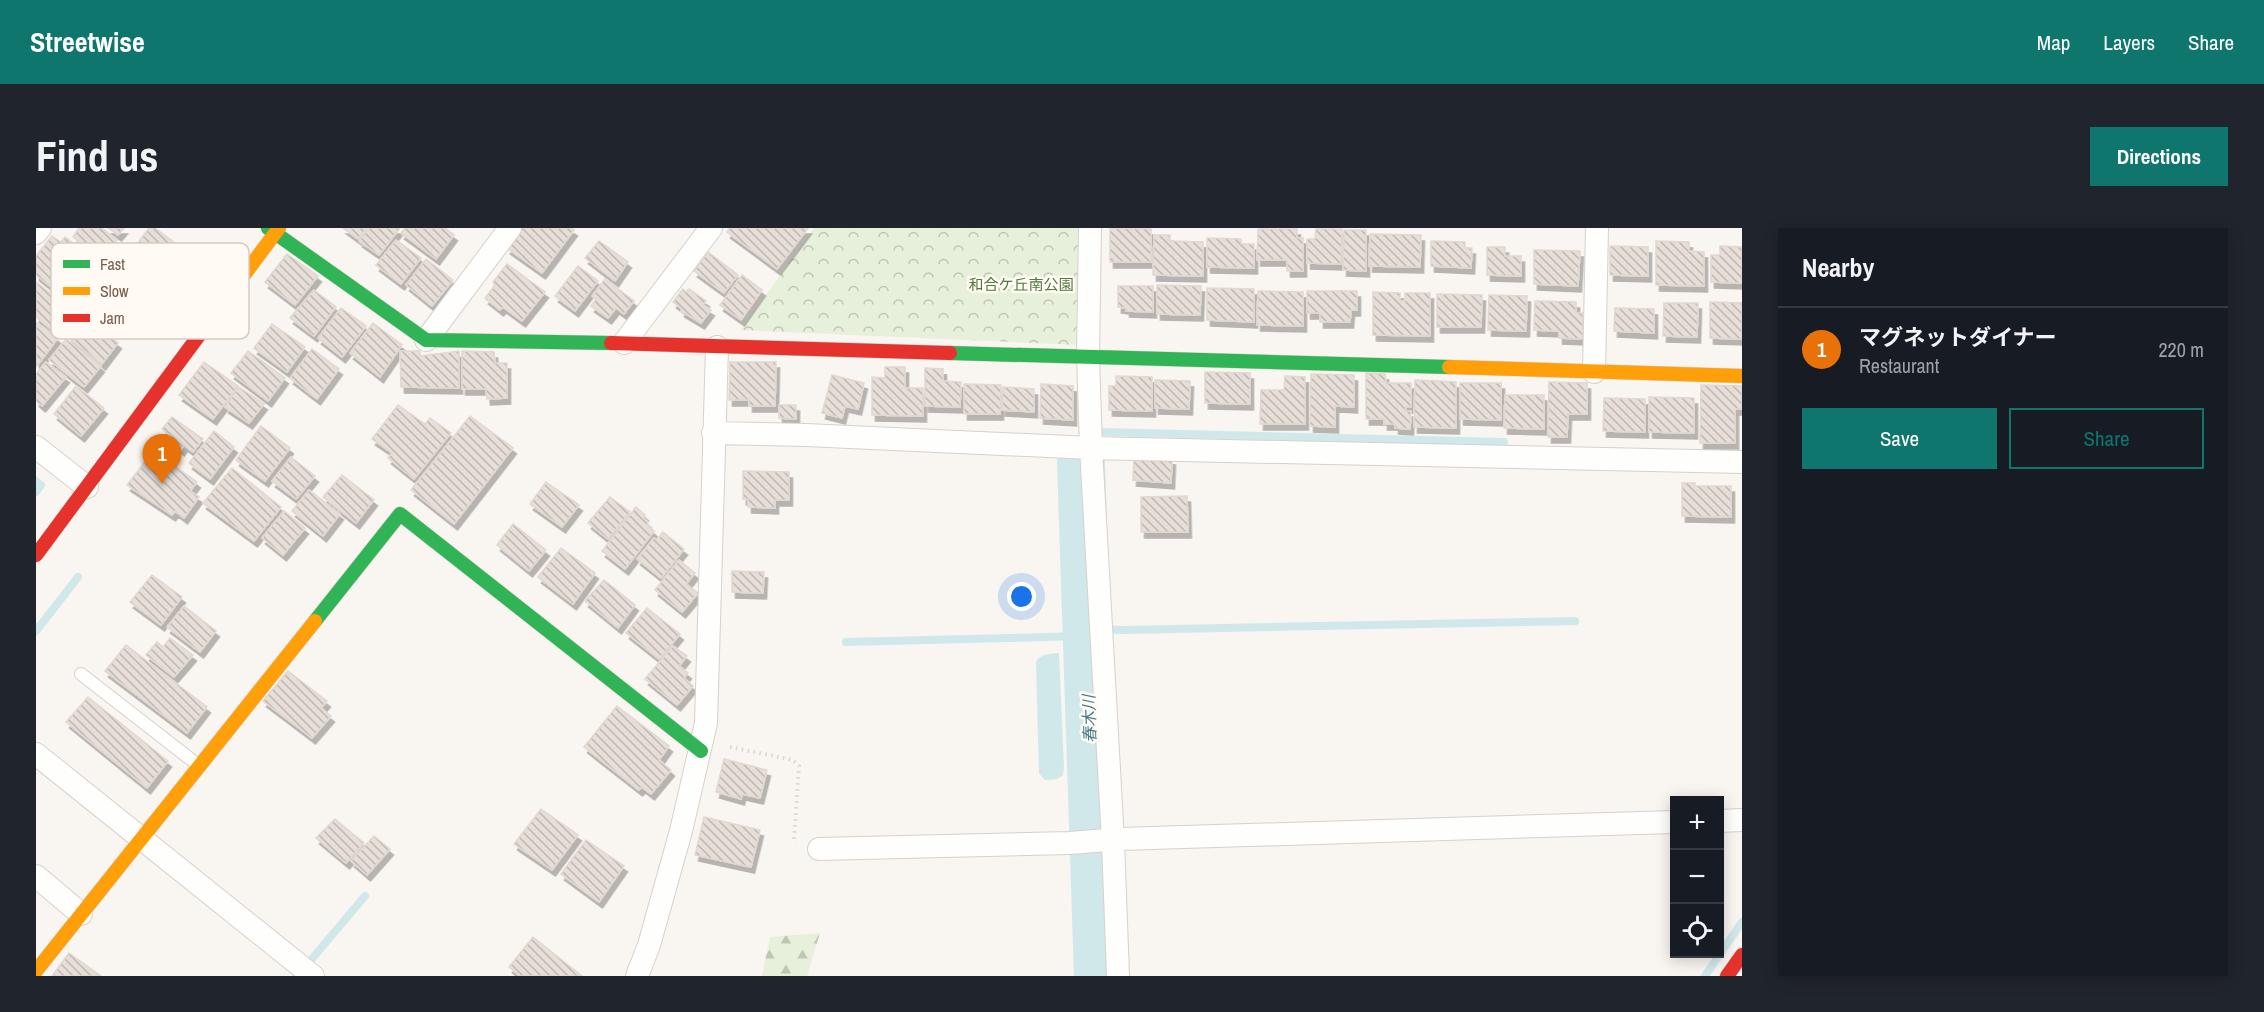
<!DOCTYPE html>
<html lang="en">
<head>
<meta charset="utf-8">
<style>
	body { margin:0; font-family:"Archivo Narrow","Noto Sans JP",sans-serif; background:#20242c; color:#f1f3f6 }
	.controls { position:absolute; right:18px; bottom:18px; display:grid; overflow:hidden; border-radius:0px; box-shadow:0 3px 15px #0003 }
	.controls button { width:54px; height:54px; display:grid; place-items:center; padding:0; border:0; border-bottom:2px solid #363941; background:#171b24; color:#f1f3f6; font:30px sans-serif }
	.you { position:absolute; left:986px; top:369px; width:21px; height:21px; margin:-15px; border:4px solid #fff; border-radius:50%; background:#1a73e8; box-shadow:0 0 0 9px #1a73e833 }
	.badge { display:grid; place-items:center; width:39px; height:39px; border-radius:50%; background:#0f766e; color:#fff; font-size:20px; font-weight:700 }
	.pin { position:absolute; translate:-50% -50px; filter:drop-shadow(0 2px 3px #0008) }
	.pin::after { content:''; position:absolute; top:32px; width:21px; height:18px; background:inherit; clip-path:polygon(0 0,100% 0,50% 100%) }
	.list { margin:0; padding:0; list-style:none }
	h2 { display:flex; justify-content:space-between; align-items:center; height:78px; margin:0; padding:0 24px; font-size:26px }
	h2 small { font-size:20px; font-weight:400; color:#9ea1a6 }
	.list li { display:grid; grid-template-columns:39px 1fr auto; gap:18px; align-items:center; box-sizing:border-box; height:84px; padding:0 24px; border-top:2px solid #363941 }
	.list b { display:block; font-size:22px; white-space:nowrap }
	.list p { margin:0; font-size:20px; white-space:nowrap; color:#9ea1a6 }
	.list em { font-size:20px; font-style:normal; color:#9ea1a6 }
	.actions { display:flex; gap:12px; padding:18px 24px }
	.actions a { flex:1; padding:14px 0; border:2px solid #0f766e; border-radius:0px; text-align:center; font-size:21px; color:#0f766e }
	.actions .main { background:#0f766e; color:#fff }
	.icon { flex:none; width:33px; height:33px; fill:none; stroke:currentColor; stroke-width:2; stroke-linecap:round; stroke-linejoin:round }
	.map { position:relative; flex:none; width:1706px; height:748px; overflow:hidden; border-radius:0px }
	header { display:flex; align-items:center; gap:36px; box-sizing:border-box; height:84px; padding:0 30px; background:#0f766e; color:#fff }
	header strong { font-size:28px }
	nav { display:flex; gap:33px; margin-inline-start:auto; font-size:21px }
	.intro { display:flex; align-items:center; justify-content:space-between; box-sizing:border-box; height:144px; padding:0 36px }
	h1 { margin:0; font-size:42px }
	.button { padding:15px 27px; border-radius:0px; background:#0f766e; color:#fff; font-size:21px; font-weight:700 }
	main { display:flex; gap:36px; padding:0 36px }
	aside { flex:1; background:#171b24; border-radius:0px; box-shadow:0 3px 15px #0003 }
	.map>svg:first-child { display:block }
	.forest { fill:url(#forest-firs) }
	.park { fill:url(#park-crowns) }
	.water { fill:#d0e8ea }
	.lines { fill:none; stroke-linecap:round; stroke-linejoin:round }
	.stream { stroke:#d0e8ea; stroke-width:8 }
	.river { stroke:#d0e8ea; stroke-width:48 }
	.building { fill:url(#building-back-hatch); stroke:#e2d8d2; stroke-width:1.5; filter:url(#shadow) }
	.lane-casing { stroke:#d7d1cb; stroke-width:14 }
	.street-casing { stroke:#d7d1cb; stroke-width:24 }
	.fast-casing { stroke:#d9d2cb; stroke-width:15 }
	.slow-casing { stroke:#d9d2cb; stroke-width:15 }
	.jam-casing { stroke:#d9d2cb; stroke-width:15 }
	.path { stroke:#dcd5d0; stroke-width:4; stroke-dasharray:1.5 4.5; stroke-linecap:butt }
	.lane { stroke:#fefefd; stroke-width:12 }
	.street { stroke:#fefefd; stroke-width:22 }
	.fast { stroke:#30b455; stroke-width:14 }
	.slow { stroke:#ff9f0a; stroke-width:14 }
	.jam { stroke:#e5322d; stroke-width:14 }
	.labels { text-anchor:middle; stroke-width:5; stroke-linejoin:round; paint-order:stroke }
	.park-label { font-size:15px; fill:#537a41; stroke:#fffaf3 }
	.water-label { font-size:16px; font-style:italic; fill:#437c86; stroke:#fffaf3 }
	.key { fill:#fffaf3; stroke:#d7cbc1; stroke-width:1.5 }
	.key-label { font-size:16px; fill:#7a5c4d }
</style>
</head>
<body>
<header>
<strong>Streetwise</strong>
<nav><a>Map</a><a>Layers</a><a>Share</a></nav>
</header>
<div class="intro"><h1>Find us</h1><a class="button">Directions</a></div>
<main>
<div class="map">
<svg width="1706" height="748" viewBox="0 0 1706 748">
	<defs>
		<pattern id="forest-firs" width="22" height="20" patternUnits="userSpaceOnUse" patternTransform="scale(1.5)"><rect width="22" height="20" fill="#e7f0db"/><path d="M5 1l3.5 6h-7zM16 11l3.5 6h-7z" fill="#c0c6b4"/></pattern>
		<pattern id="park-crowns" width="20" height="18" patternUnits="userSpaceOnUse" patternTransform="scale(1.5)"><rect width="20" height="18" fill="#e7f0db"/><path d="M2 6a3 3 0 1 1 6 0M12 15a3 3 0 1 1 6 0" fill="none" stroke="#c0c6b4"/></pattern>
		<pattern id="building-back-hatch" width="6" height="6" patternUnits="userSpaceOnUse" patternTransform="scale(1.5)"><rect width="6" height="6" fill="#e6ded7"/><path d="M-1 5l2 2M0 0l6 6M5-1l2 2" fill="none" stroke="#bfb7b1"/></pattern>
		<filter id="shadow"><feDropShadow dx="3.5" dy="6" stdDeviation="0" flood-color="#0004"/></filter>
	</defs>
	<rect width="100%" height="100%" fill="#f9f5f0"/>
	<path class="forest" d="M784,705L771,748H726L734,709Z"/>
	<path class="park" d="M778,0H1045L1044,117L705,102Z"/>
	<path class="water" d="M1023,425L1028,539L1027,547L1021,551L1009,552L1003,545L1000,434C1005,425 1014,426 1023,425Z"/>
	<g class="lines">
		<path class="stream" d="M1066,204L1468,214
			M0,253L5,257L0,264
			M1051,401L1089,402L1539,393
			M0,403L42,349
			M810,414L1051,408
			M269,739L329,668
			M1669,748L1706,694"/>
		<path class="river" d="M1045,235L1062,748"/>
	</g>
	<path class="building" d="M43,0H66L81,12L66,32L37,9Z
		M72,0H88L82,7Z
		M113,0H119L171,39L146,72L113,47L105,57L83,40Z
		M307,0H331L322,11Z
		M333,0H364L343,27L323,13Z
		M369,0H409L418,7L400,31L365,5Z
		M486,0H535L538,2L506,45L471,20Z
		M694,0H772L741,41L691,4Z
		M1074,0L1115,1V34H1074Z
		M1222,1H1261V10H1267V43H1251V32H1221Z
		M1280,1H1306L1305,36L1271,35V11H1279Z
		M1308,2H1330V43L1307,42Z
		M1334,6L1385,7L1384,39L1333,38Z
		M1118,7H1134V13L1167,14V48L1117,47Z
		M16,8L25,14L29,9L54,28L24,66L0,47V28Z
		M1171,10L1205,11V16H1218V40L1171,39Z
		M360,12L385,30L365,56L340,37Z
		M563,13L592,34L579,53L549,30Z
		M1395,13L1429,14V20H1436L1435,40L1395,38Z
		M1620,13L1653,14V23L1668,24V58L1620,57Z
		M1574,18L1612,19V48L1574,47Z
		M1684,18L1706,19V55L1675,54V27H1684Z
		M1451,19H1469V28H1485V48L1451,47Z
		M1498,22L1544,23L1542,58L1498,56Z
		M672,24L702,47L688,65L658,43Z
		M251,26L282,48L259,77L229,54Z
		M390,31L417,52L396,78L370,57Z
		M471,36L509,64L486,93L467,79L464,82L449,70L459,57L457,54Z
		M542,38L562,53L539,83L519,68Z
		M706,47L726,62L705,92L684,77Z
		M569,51L598,73L588,86L580,80L572,90L555,78L560,71L556,68Z
		M0,54L34,80L16,102L0,89Z
		M1121,57L1165,58L1164,87L1121,86Z
		M1082,58H1117V84L1090,83V80L1082,79Z
		M1171,60L1218,61V94L1171,92Z
		M647,61L650,64L653,61L670,73L667,77L675,82L665,95L645,83L646,81L637,74Z
		M278,62L300,79L278,108L254,90Z
		M1222,63L1267,64V98L1221,97Z
		M1271,63H1321V82H1315L1314,94H1284V85H1271Z
		M1337,64L1364,65V73H1369V65H1394V108L1337,107Z
		M1401,66L1446,67L1445,99H1401Z
		M1453,67L1491,68L1490,103L1452,102Z
		M1499,73L1540,74V85H1547V111L1523,110V103L1498,102Z
		M1674,74L1706,75V111L1674,110Z
		M1628,75H1662L1661,109L1627,108Z
		M305,80L330,98L306,129L282,110Z
		M1579,80L1618,81V105L1578,103Z
		M48,88L82,115L66,136L31,109Z
		M0,94L22,110L0,139Z
		M337,95L366,117L344,149L314,125Z
		M236,96L269,119L251,144L218,120Z
		M30,111L65,138L48,159L13,132Z
		M276,121L303,141L281,171L254,150Z
		M212,123L249,150L232,173L195,145Z
		M364,123H384V128L423,123V160L365,159Z
		M426,123L458,124L459,135H471V170L451,171L450,161H426Z
		M10,134L30,149L6,178L0,173V146Z
		M168,134L202,158L177,191L143,167Z
		M694,134H740L739,178H713V172H693Z
		M849,139H869V160H887V188L836,187V149L849,150Z
		M889,140L907,141V153L925,154L924,179L889,178Z
		M1169,144L1214,145V176L1169,175Z
		M1330,145L1349,146L1350,155H1375V179H1370L1369,183H1375L1374,201L1359,200V196H1348V191H1330Z
		M1275,146L1318,147V179L1299,178V199L1274,198Z
		M796,147L828,155L822,181L809,178L806,190L786,185Z
		M1080,148L1116,149V183L1073,182V158H1080Z
		M1249,148L1269,149V196H1224L1225,162H1248Z
		M1119,152L1154,153L1153,181L1119,180Z
		M1379,152L1420,154V200L1378,199Z
		M1513,154L1551,155V186H1532L1531,209H1512Z
		M1424,155H1465V192L1424,191Z
		M928,156L965,157L964,186H928Z
		M1005,156L1037,158V192L1004,190Z
		M1665,157L1706,158V181H1699V215H1664Z
		M40,158L68,180L45,208L18,186Z
		M203,159L228,176L213,195L189,179Z
		M967,159L998,161V184L966,182Z
		M1469,167H1508V201L1468,200Z
		M1613,169L1658,170V205L1613,204Z
		M1568,170L1609,171V204L1567,203Z
		M362,177L389,196L394,190L415,205L378,251L352,230L356,225L336,211Z
		M743,177H760V191L743,190Z
		M434,188L477,220L418,296L375,262Z
		M136,189L167,211L157,224L148,217L145,222L133,213L136,209L126,201Z
		M225,198L254,220L229,253L200,232Z
		M178,203L198,219L174,251L153,235Z
		M117,223L161,254L154,263L163,269L148,290L139,283L136,287L91,257Z
		M255,229L279,248L260,271L236,253Z
		M1098,229L1136,231L1135,255L1097,252Z
		M196,240L245,279L218,313L167,275Z
		M707,243L753,244V272H739V280L712,279V271H707Z
		M306,247L338,272L320,295L287,269Z
		M510,254L543,277L526,299L494,276Z
		M1646,255H1659V258H1695V289L1646,288Z
		M273,262L304,286L287,308L256,283Z
		M1151,268L1152,304H1105V269Z
		M574,269L594,284L572,311L552,295Z
		M600,279L609,287L607,290L612,294L611,297L618,303L589,341L566,323Z
		M248,283L269,300L247,327L226,310Z
		M477,296L510,322L493,343L461,317Z
		M627,304L648,321L625,350L601,331L618,310L621,312Z
		M525,320L559,345L537,376L502,349Z
		M643,332L659,345L650,356L662,365L646,384L619,362Z
		M696,343L728,344L727,365L696,364Z
		M116,347L146,369L125,397L94,374Z
		M568,352L599,377L582,400L549,373Z
		M148,378L180,403L164,424L131,399Z
		M611,380L644,406L623,431L590,405Z
		M134,410L157,427L138,449L110,427L121,414L127,419Z
		M90,417L171,479L151,505L69,443Z
		M637,418L651,428L643,438L652,445L648,450L657,458L641,477L609,451Z
		M252,443L291,473L285,480L295,488L276,510L227,473Z
		M52,469L132,533L111,560L30,494Z
		M581,478L633,518L623,532L635,542L615,566L606,559L603,562L548,519Z
		M688,531L731,542L724,570L706,566L705,571L680,564Z
		M505,581L542,607L516,642L478,616Z
		M668,589L724,602L715,639L659,627Z
		M299,591L328,615L310,635L280,610Z
		M338,608L354,621L331,647L315,633Z
		M550,612L588,638L563,674L525,646Z
		M497,709L546,748H484L473,739Z
		M33,725L65,748H16Z"/>
	<g class="lines">
		<g class="lane-casing">
			<path id="lane" d="M45,446L162,537"/>
		</g>
		<g class="street-casing">
			<path id="street" d="M1054,0L1052,128L1055,220L1077,613L1082,748
				M0,5L4,0
				M390,112L474,0
				M588,115L675,0
				M1558,144L1561,0
				M677,205L770,207L1055,220L1706,234
				M0,219L51,259
				M0,526L277,748
				M1684,593L1706,592
				M783,621L1034,615L1084,611L1638,594
				M0,648L45,686
				M601,748L613,717L645,603L670,495L681,119"/>
		</g>
		<g class="fast-casing">
			<path id="fast" d="M232,0L390,112L575,115
				M914,125L1413,139
				M279,393L364,286L665,523"/>
		</g>
		<g class="slow-casing">
			<path id="slow" d="M187,75L243,0
				M1413,139L1706,148
				M0,743L279,393"/>
		</g>
		<g class="jam-casing">
			<path id="jam" d="M575,115L914,125
				M0,327L187,75
				M1691,748L1706,727"/>
		</g>
		<path class="path" d="M694,519L757,532L763,538L758,611L761,614"/>
		<use href="#lane" class="lane"/>
		<use href="#street" class="street"/>
		<use href="#fast" class="fast"/>
		<use href="#slow" class="slow"/>
		<use href="#jam" class="jam"/>
	</g>
	<g class="labels">
		<g class="park-label">
			<text x="985" y="62">和合ケ丘南公園</text>
		</g>
		<g class="water-label">
			<text transform="translate(1053 491) rotate(-92)" y="6">春木川</text>
		</g>
	</g>
	<rect x="15" y="15" width="198" height="96" rx="9" class="key"/>
	<rect x="27" y="32" width="27" height="8" fill="#30b455"/>
	<rect x="27" y="59" width="27" height="8" fill="#ff9f0a"/>
	<rect x="27" y="86" width="27" height="8" fill="#e5322d"/>
	<g class="key-label">
		<text x="64" y="42">Fast</text>
		<text x="64" y="69">Slow</text>
		<text x="64" y="96">Jam</text>
	</g>
</svg>
<div class="controls">
<button>+</button>
<button>−</button>
<button><svg class="icon" aria-label="locate" viewBox="0 0 24 24"><circle cx="12" cy="12" r="6"/><path d="M12 2v4M12 18v4M2 12h4M18 12h4"/></svg></button>
</div>
<div class="you"></div>
<div class="pin badge" style="left:126px;top:256px;background:#e8710a">1</div>
</div>
<aside>
<h2>Nearby<small></small></h2>
<ul class="list">
<li><span class="badge" style="background:#e8710a">1</span><div><b>マグネットダイナー</b><p>Restaurant</p></div><em>220 m</em></li>
</ul>
<div class="actions"><a class="main">Save</a><a>Share</a></div>
</aside>
</main>
</body>
</html>
